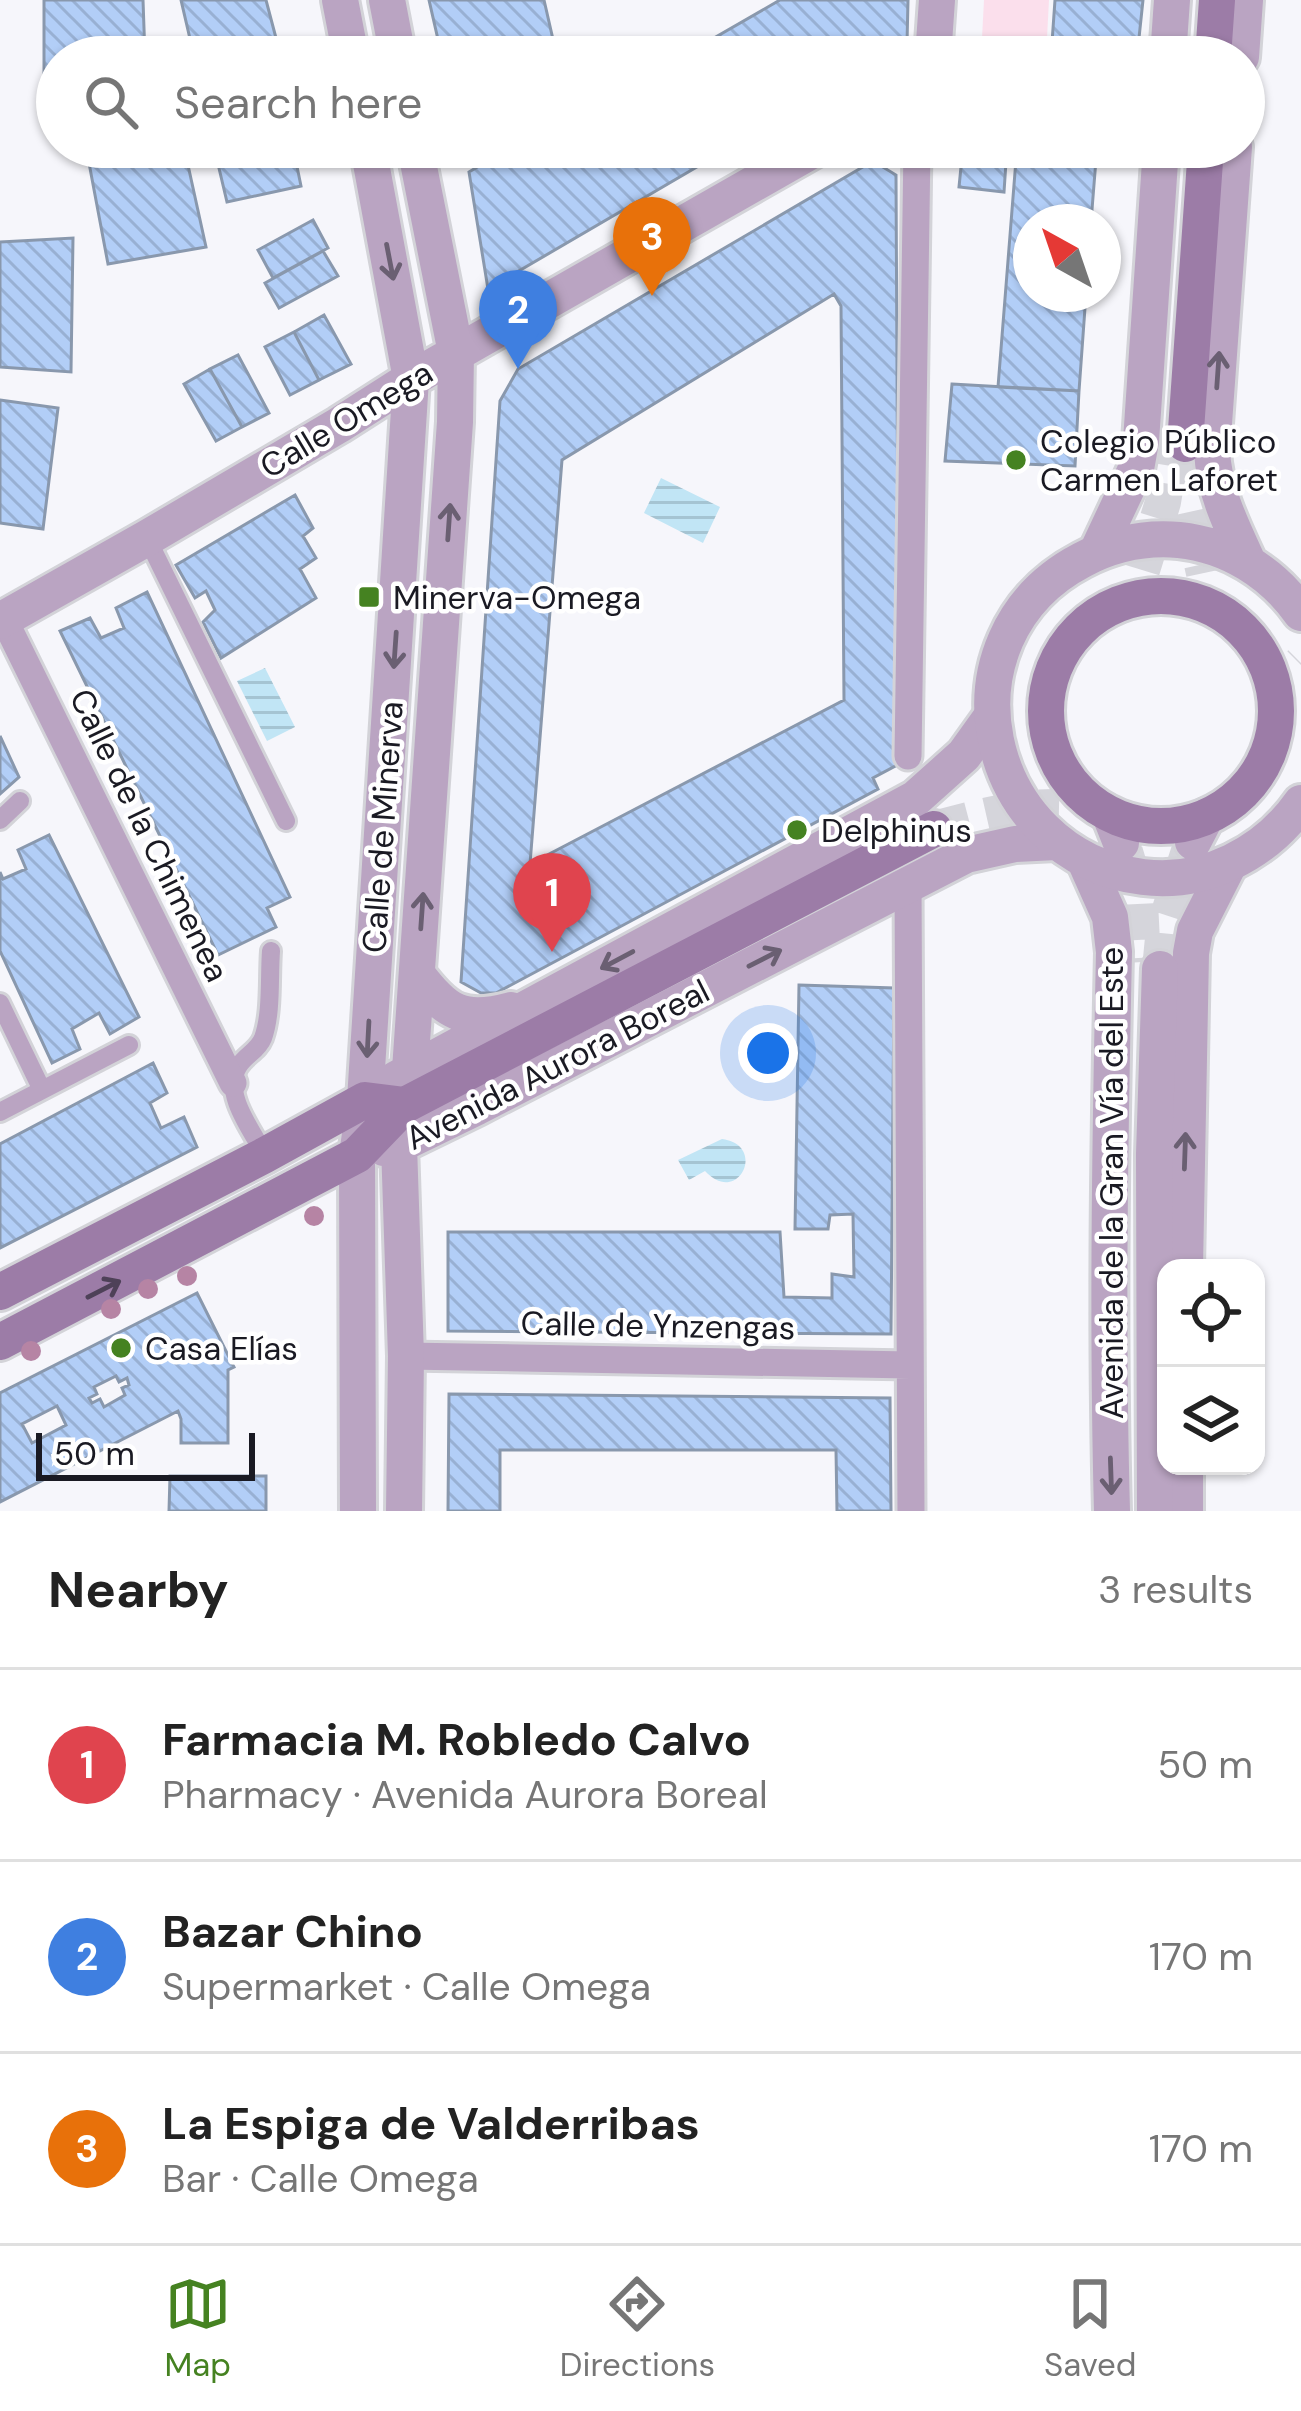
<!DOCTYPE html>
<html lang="en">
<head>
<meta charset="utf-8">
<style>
	body { margin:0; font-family:"DM Sans",sans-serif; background:#f6f6f6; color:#222 }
	.controls { position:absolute; right:36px; bottom:36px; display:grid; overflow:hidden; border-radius:24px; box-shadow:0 3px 9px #0004 }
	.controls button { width:108px; height:108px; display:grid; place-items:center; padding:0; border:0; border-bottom:3px solid #e0e0e0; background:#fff; color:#222; font:60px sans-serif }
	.compass { position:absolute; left:1013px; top:204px; width:108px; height:108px; border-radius:50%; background:#fff; box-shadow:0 3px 9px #0004; rotate:320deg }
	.scale { position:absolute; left:36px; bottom:30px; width:219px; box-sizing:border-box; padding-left:12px; border:6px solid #1a1a23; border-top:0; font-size:33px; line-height:42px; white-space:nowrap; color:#1a1a23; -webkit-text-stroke:9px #fff; paint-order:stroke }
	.you { position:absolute; left:768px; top:1053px; width:42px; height:42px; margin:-30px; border:9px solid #fff; border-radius:50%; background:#1a73e8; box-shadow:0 0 0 18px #1a73e833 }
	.badge { display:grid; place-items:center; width:78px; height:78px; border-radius:50%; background:#458221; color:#fff; font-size:39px; font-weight:700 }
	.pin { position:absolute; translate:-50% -99px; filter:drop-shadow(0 3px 6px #0008) }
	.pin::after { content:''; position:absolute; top:63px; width:42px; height:36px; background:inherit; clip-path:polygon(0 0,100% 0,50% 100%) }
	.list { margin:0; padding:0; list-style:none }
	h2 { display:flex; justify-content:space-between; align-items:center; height:156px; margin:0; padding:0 48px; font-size:51px }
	h2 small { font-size:39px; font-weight:400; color:#767676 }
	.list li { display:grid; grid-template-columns:78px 1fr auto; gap:36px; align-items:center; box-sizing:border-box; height:192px; padding:0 48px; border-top:3px solid #e0e0e0 }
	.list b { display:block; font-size:45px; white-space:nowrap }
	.list p { margin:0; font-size:39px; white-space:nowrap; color:#767676 }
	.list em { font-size:39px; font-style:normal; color:#767676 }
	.icon { flex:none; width:66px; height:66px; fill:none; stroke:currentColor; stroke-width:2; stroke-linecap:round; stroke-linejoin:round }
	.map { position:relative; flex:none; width:1301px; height:1511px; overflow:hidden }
	.search { position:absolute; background:#fff; box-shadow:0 3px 9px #0004; left:36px; right:36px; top:36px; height:132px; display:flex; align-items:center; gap:30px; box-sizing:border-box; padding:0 42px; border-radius:66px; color:#767676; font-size:45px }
	.sheet { height:732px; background:#fff }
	nav { display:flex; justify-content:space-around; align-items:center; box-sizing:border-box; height:168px; border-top:3px solid #e0e0e0; background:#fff; font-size:33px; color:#767676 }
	nav a { display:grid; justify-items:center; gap:6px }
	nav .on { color:#458221 }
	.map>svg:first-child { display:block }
	.garden { fill:#fbdfec }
	.water { fill:url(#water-rules) }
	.building { fill:url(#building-back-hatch); stroke:#8998ad; stroke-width:3; fill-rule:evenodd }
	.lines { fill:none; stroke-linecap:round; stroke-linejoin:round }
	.tertiary-tunnel { stroke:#d5d5db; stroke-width:36; stroke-dasharray:36 18; stroke-linecap:butt }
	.secondary-tunnel { stroke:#d5d5db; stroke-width:36; stroke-dasharray:36 18; stroke-linecap:butt }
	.service-casing { stroke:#d3d3d8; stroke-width:24 }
	.pedestrian-casing { stroke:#d3d3d8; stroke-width:33 }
	.minor-casing { stroke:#d3d3d8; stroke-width:42 }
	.tertiary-casing { stroke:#d3d3d8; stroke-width:42 }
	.secondary-casing { stroke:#d3d3d8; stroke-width:42 }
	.service { stroke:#baa4c2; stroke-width:18 }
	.pedestrian { stroke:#baa4c2; stroke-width:27 }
	.minor { stroke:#baa4c2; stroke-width:36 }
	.tertiary { stroke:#baa4c2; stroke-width:36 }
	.secondary { stroke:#9c7ca7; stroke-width:36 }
	.tree { fill:#b684a4 }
	.oneway { stroke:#6a5f72 }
	.oneway2 { stroke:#4e4158 }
	.poi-dot { fill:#458221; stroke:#fff; stroke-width:4.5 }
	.labels { text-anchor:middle; stroke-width:9; stroke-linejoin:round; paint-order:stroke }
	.street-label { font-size:33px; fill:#1a1a23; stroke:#fff }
	.poi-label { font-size:33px; fill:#1a1a23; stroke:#fff; text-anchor:start }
</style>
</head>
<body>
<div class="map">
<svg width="1301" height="1511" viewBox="0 0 1301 1511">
	<defs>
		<pattern id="water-rules" width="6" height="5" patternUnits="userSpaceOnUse" patternTransform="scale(3)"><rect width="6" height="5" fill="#c1e5f5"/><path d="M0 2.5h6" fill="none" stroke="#a5c4d2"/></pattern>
		<pattern id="building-back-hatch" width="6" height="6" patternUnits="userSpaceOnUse" patternTransform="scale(3)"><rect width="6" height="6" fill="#b2cef7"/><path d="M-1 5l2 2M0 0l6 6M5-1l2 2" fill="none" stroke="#98b0d3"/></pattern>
	</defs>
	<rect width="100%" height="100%" fill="#f6f6fb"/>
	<path class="garden" d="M984,0H1049L1046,57H981Z"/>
	<path class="water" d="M661,478L720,507L703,543L644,513Z
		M265,668L295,727L267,741L237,681Z
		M722,1139C768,1145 738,1207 705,1171L689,1180L678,1160Z"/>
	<path class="building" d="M44,0H143L145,57H57V85L44,86Z
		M181,0H266L276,38L204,55L201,40L191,43Z
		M429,0H544L557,57H442Z
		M780,0H908L907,44L885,57H681Z
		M1055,0H1143L1137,57H1051Z
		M86,147H184L206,247L108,264Z
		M214,147H293L301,186L227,202Z
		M511,147H731L488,289L469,172Z
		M963,147H1007L1004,192L959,187Z
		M1017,147H1097L1091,222H1031V294H1086L1079,391L998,387Z
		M873,161L896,175L899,764L873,778L878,789L496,993H481L461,982L500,401L518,369ZM834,294L841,306L844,700L530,864L562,460Z
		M313,220L328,248L273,278L258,250Z
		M73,238L71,372L0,367V242Z
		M323,251L338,276L279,308L265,283Z
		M324,315L351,364L319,380L294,332Z
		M294,332L319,380L290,395L265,347Z
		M238,355L269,413L242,427L210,369Z
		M210,369L242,427L216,441L184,384Z
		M952,384L1079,391L1075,466L945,461Z
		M0,400L58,408L43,529L0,523Z
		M295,495L313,528L303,536L316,558L300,569L316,598L221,658L203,622L215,610L206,591L195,598L176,565Z
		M147,592L290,897L267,908L276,927L218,955L60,631L90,618L101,638L124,628L116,608Z
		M0,736L19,777L0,794Z
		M49,835L139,1017L110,1034L99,1013L72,1029L80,1049L52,1063L0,951V872L3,879L26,869L18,850Z
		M799,985L894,988L891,1334L448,1331V1232H780L784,1297L832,1298V1274L854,1277L853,1214L830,1215L828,1229H795Z
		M153,1063L167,1093L150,1103L161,1128L184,1117L197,1147L0,1248V1144Z
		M197,1293L234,1367L228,1370V1443H181V1419L178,1411L0,1502V1393ZM116,1376L119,1382L127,1378L129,1385L122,1388L125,1395L104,1407L100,1399L92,1403L89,1398L97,1394L94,1387ZM57,1406L66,1425L32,1443L22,1424Z
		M449,1394L890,1398L891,1511H837L836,1450H500V1511H448Z
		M170,1476H266V1511H169Z"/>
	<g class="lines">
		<path class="tertiary-tunnel" d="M1125,852L1140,902L1143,962
			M1160,969L1164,928L1189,851"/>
		<path class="secondary-tunnel" d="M1186,458L1187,495L1204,573
			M1142,570L1163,502L1173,440
			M1300,664L1301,663
			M934,829C976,818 1016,806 1059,807"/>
		<g class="service-casing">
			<path id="service" d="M147,538L286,821
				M0,820L20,801
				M0,1003L42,1090
				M0,1112L129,1045
				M265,1155C253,1132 222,1093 238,1067C245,1055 258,1051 263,1038C272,1013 269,978 271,951"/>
		</g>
		<g class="pedestrian-casing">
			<path id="pedestrian" d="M4,619L233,1083
				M908,756L917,147
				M908,884L911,1511
				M406,1356L910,1365"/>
		</g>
		<g class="minor-casing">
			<path id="minor" d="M340,0L351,57
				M387,0L398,57
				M933,57L937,0
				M0,621L147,538L339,425L411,379L818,147
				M1085,861L1110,917L1114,952C1110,1139 1107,1325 1112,1511
				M417,974C446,1013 463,1023 511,1010
				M396,1079L916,798L964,755L992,716
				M384,1148L399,1145L477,1107L966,855L1015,844L1056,842
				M1185,1268L1191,953L1195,931L1229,864
				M1185,1466V1511
				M358,1511L357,1155L365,1100L411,379L368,147
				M404,1511L406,1356L399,1145L410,1070L455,422L456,353L415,147"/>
		</g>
		<g class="tertiary-casing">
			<path id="tertiary" d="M1168,57L1172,0
				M1241,57L1245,0
				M1234,147L1212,451C1214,492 1232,527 1249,564
				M1097,552L1136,469L1141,441L1161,147
				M1301,613C1272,572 1228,545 1179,540C1144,537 1112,544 1082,560C933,638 981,856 1143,877C1205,885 1266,853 1301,803
				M1110,815L1121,843
				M1193,842L1206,817
				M1155,1511L1154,1154L1160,969"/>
		</g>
		<g class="secondary-casing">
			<path id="secondary" d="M1213,57L1217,0
				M1185,444L1206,147
				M1046 711a115 115 0 1 1 230 0a115 115 0 1 1-230 0Z
				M0,1292L265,1155L365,1100L405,1105
				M0,1342L357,1155L405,1105L934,829"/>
		</g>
		<use href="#service" class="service"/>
		<use href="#pedestrian" class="pedestrian"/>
		<use href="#minor" class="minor"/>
		<use href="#tertiary" class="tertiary"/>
		<use href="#secondary" class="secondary"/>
	</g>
	<g class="tree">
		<circle cx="314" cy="1216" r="10"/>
		<circle cx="187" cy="1276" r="10"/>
		<circle cx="148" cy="1289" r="10"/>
		<circle cx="111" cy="1309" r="10"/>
		<circle cx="31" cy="1351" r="10"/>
	</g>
	<defs><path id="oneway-shaft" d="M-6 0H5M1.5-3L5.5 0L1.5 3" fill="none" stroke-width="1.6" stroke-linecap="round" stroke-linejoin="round" transform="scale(3)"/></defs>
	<g class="oneway">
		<use href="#oneway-shaft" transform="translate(390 262) rotate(79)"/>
		<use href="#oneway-shaft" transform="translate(1218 370) rotate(-86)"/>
		<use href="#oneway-shaft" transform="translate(449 522) rotate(-86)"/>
		<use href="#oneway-shaft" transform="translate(395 650) rotate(94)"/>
		<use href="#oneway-shaft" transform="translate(422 911) rotate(-86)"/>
		<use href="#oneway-shaft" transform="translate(765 958) rotate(-27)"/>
		<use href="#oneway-shaft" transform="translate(617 960) rotate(152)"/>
		<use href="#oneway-shaft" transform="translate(368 1039) rotate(93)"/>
		<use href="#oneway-shaft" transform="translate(1185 1151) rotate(-88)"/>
		<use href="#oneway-shaft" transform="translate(1111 1476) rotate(88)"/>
	</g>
	<use class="oneway2" href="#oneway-shaft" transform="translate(104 1289) rotate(-27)"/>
	<g class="poi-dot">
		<circle cx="1016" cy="460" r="12"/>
		<rect x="357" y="585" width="24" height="24" rx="6"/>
		<circle cx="797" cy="830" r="12"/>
		<circle cx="121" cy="1348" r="12"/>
	</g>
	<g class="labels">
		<g class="street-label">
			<text transform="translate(346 419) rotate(-31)" y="12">Calle Omega</text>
			<text transform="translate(382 827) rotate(-86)" y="12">Calle de Minerva</text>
			<text transform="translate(150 835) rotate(64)" y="12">Calle de la Chimenea</text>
			<text transform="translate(557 1064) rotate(-27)" y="12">Avenida Aurora Boreal</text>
			<text transform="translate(1111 1183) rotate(-90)" y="12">Avenida de la Gran Vía del Este</text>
			<text transform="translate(658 1325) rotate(1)" y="12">Calle de Ynzengas</text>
		</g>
		<g class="poi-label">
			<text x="1040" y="453">Colegio Público<tspan x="1040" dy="38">Carmen Laforet</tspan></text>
			<text x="393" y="609">Minerva-Omega</text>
			<text x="821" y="842">Delphinus</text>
			<text x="145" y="1360">Casa Elías</text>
		</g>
	</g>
</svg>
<div class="controls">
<button><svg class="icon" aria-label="locate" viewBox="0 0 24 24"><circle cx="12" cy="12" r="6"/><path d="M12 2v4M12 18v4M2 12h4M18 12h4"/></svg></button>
<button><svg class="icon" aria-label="layers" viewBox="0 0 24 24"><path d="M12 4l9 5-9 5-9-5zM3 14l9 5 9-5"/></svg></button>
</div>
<svg class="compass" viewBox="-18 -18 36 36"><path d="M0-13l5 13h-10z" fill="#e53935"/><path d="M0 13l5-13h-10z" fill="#767676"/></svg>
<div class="scale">50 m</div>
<div class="you"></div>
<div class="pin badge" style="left:552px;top:952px;background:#e0444e">1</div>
<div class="pin badge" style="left:518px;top:369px;background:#3f7fe0">2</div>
<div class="pin badge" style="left:652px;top:296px;background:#e8710a">3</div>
<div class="search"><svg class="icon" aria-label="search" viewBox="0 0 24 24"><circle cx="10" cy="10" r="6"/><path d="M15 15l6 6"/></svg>Search here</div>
</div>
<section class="sheet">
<h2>Nearby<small>3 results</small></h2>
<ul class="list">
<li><span class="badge" style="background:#e0444e">1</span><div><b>Farmacia M. Robledo Calvo</b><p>Pharmacy · Avenida Aurora Boreal</p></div><em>50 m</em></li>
<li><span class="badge" style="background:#3f7fe0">2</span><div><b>Bazar Chino</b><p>Supermarket · Calle Omega</p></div><em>170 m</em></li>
<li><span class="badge" style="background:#e8710a">3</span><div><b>La Espiga de Valderribas</b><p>Bar · Calle Omega</p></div><em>170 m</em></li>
</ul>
</section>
<nav>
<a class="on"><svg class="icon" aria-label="map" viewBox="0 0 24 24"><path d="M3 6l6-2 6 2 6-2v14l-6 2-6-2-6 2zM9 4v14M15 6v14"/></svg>Map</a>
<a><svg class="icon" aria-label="directions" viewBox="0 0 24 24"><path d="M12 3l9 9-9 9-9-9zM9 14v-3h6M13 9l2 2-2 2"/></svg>Directions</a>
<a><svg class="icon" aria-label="saved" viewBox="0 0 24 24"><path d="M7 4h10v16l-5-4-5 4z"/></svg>Saved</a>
</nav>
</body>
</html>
